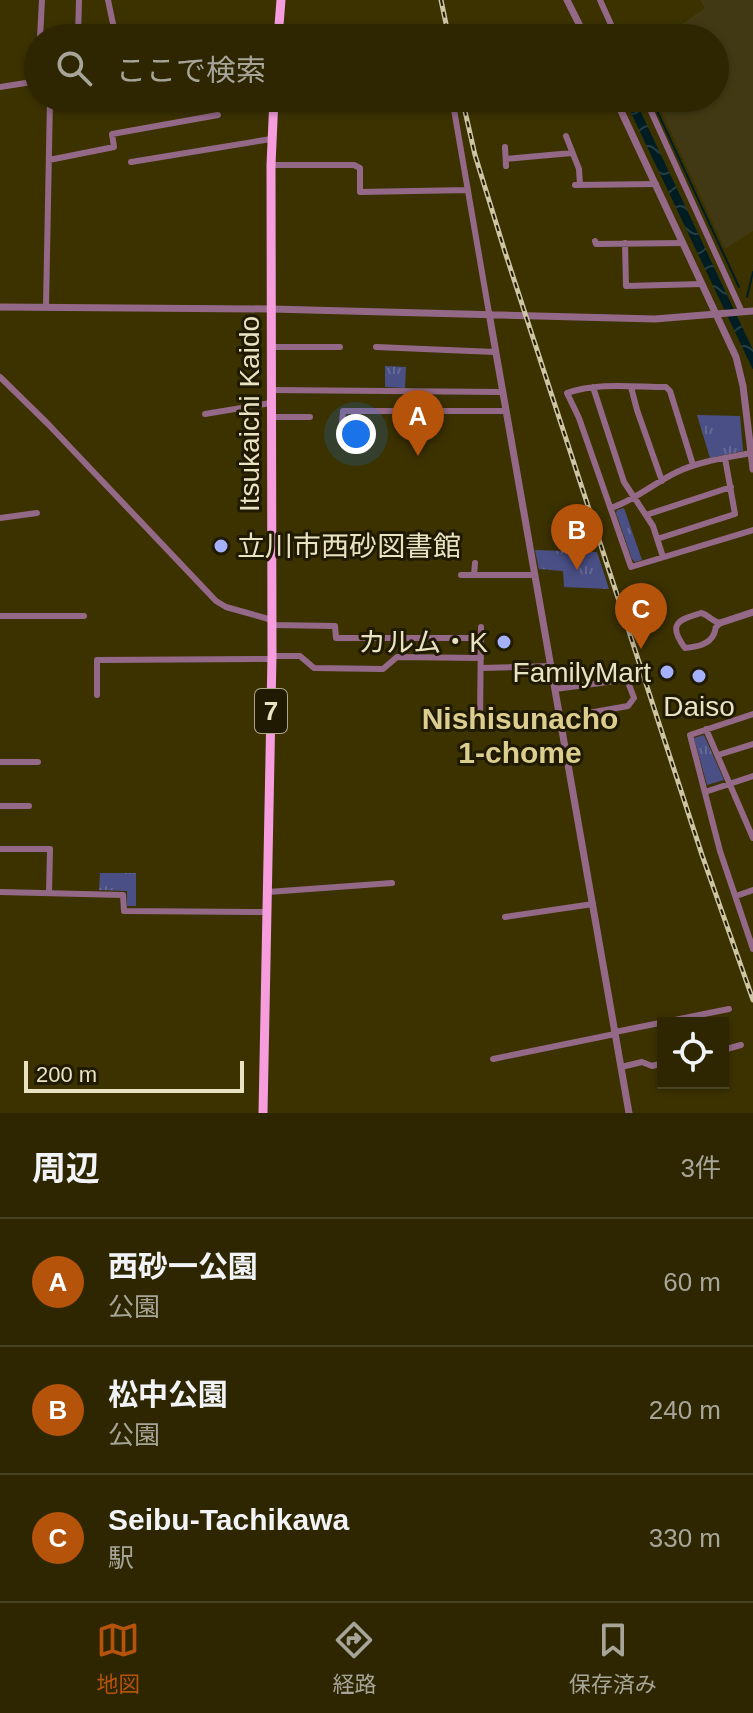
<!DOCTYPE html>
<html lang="ja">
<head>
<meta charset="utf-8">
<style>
	body { margin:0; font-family:Helvetica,"Noto Sans JP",sans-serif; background:#352e0a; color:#f1f3f6 }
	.controls { position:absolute; right:24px; bottom:24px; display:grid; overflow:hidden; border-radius:0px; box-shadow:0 2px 6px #0004 }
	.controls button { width:72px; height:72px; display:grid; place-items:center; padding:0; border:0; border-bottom:2px solid #484322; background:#2d2600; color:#f1f3f6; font:40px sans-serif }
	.scale { position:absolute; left:24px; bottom:20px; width:220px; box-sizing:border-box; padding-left:8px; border:4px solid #e9e2c3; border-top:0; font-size:22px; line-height:28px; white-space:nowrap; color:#e9e2c3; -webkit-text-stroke:6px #201a02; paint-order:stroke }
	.you { position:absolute; left:356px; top:434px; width:28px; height:28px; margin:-20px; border:6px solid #fff; border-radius:50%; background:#1a73e8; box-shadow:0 0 0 12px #1a73e833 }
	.badge { display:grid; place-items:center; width:52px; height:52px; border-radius:50%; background:#b45309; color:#fff; font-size:26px; font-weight:700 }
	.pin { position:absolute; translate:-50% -66px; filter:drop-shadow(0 2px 4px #0008) }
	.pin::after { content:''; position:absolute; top:42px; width:28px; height:24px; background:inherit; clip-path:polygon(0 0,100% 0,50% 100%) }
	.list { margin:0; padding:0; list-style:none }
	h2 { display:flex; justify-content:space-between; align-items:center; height:104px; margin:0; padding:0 32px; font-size:34px }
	h2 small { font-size:26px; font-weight:400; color:#a7a599 }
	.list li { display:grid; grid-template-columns:52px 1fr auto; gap:24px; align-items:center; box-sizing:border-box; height:128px; padding:0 32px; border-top:2px solid #484322 }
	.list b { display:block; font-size:30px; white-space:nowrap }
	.list p { margin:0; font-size:26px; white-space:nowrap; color:#a7a599 }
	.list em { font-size:26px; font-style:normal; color:#a7a599 }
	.icon { flex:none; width:44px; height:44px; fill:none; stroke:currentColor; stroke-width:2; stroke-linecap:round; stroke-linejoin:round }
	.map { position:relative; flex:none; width:753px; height:1113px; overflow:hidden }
	.search { position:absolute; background:#2d2600; box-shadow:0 2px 6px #0004; left:24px; right:24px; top:24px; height:88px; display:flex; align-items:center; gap:20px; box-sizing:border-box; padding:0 28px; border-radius:44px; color:#a7a599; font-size:30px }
	.sheet { height:488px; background:#2d2600 }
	nav { display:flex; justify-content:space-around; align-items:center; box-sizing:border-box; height:112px; border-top:2px solid #484322; background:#2d2600; font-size:22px; color:#a7a599 }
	nav a { display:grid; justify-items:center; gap:4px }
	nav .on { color:#b45309 }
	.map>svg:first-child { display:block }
	.built { fill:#413913 }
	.park { fill:url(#park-tufts) }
	.water { fill:url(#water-waves) }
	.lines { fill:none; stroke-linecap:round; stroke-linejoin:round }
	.stream { stroke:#001d24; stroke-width:2 }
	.minor { stroke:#946988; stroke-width:6 }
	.tertiary { stroke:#946988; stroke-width:7 }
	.primary { stroke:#f69dde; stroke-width:9 }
	.rail-casing { stroke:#cdc5a3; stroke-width:5 }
	.rail { stroke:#201a02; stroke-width:2; stroke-dasharray:6; stroke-linecap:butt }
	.poi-dot { fill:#a6b1fc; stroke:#201a02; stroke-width:3 }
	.labels { text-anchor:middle; stroke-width:6; stroke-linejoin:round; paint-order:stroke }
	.shield { fill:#201a02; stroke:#ada689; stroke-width:2 }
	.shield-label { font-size:26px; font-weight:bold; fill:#e9e2c3 }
	.street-label { font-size:28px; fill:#e9e2c3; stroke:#201a02 }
	.poi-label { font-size:28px; fill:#e9e2c3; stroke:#201a02; text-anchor:end }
	.neighbourhood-label { font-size:30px; font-weight:bold; fill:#dcce8e; stroke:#201a02 }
</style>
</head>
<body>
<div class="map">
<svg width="753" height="1113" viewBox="0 0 753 1113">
	<defs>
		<pattern id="park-tufts" width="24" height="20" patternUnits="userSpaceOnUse" patternTransform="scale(2)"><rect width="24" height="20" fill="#4a5086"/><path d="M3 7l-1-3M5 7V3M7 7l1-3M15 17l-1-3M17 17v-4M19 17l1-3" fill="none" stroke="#646995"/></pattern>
		<pattern id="water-waves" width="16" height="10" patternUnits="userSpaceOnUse" patternTransform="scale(2)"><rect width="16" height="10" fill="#001d24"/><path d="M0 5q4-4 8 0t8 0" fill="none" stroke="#253e42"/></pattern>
	</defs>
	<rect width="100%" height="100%" fill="#3c3200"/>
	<path class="built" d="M700,0H753V231L725,249L655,98H715V38H662L705,8Z"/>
	<path class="park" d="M385,366L406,367L405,388L385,387Z
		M697,415L740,416L743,451L710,458Z
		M624,508L642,560L635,562L632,559L616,513L617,510Z
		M535,550L597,552L609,589L564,587L563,571L539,569Z
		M704,735L724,780L707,785L694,738Z
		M100,873H136V906H127V891L99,890Z"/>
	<path class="water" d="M624,98H634L637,104L753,350V370Z"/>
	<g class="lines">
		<path class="stream" d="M651,98L739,287
			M747,297L753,272"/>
		<path class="minor" d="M108,0L116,38
			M600,0L617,38
			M40,38L42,0
			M78,38L79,0
			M0,87L38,81
			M452,98L489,313
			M645,98L742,312
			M274,99L295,98
			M128,103L157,98
			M566,136L579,169L580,185
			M505,147L506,166
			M506,159L572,153
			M49,160L114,147L112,134L218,115
			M131,162L271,139
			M271,165H354L360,168V192L468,190
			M575,185L656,184
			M595,241L596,244L683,243
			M625,243L626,286L702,284
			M46,307L50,98
			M271,347H340
			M376,347L495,352
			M0,377L48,424L216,601L226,607L272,620
			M593,387L624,482L653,526L663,557
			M631,387L637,410L662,481
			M271,390L502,392
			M205,414L271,403
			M271,417H310
			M342,422L343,411H506
			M693,465L670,391L666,387C634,387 598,382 567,393L579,418L631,567L753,530
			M611,508C635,500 654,483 677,472C700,461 726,458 751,453
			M646,515L731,487
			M0,518L37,513
			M657,539L735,514L725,458
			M461,575H535
			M474,575L475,563
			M701,613C707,614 712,621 720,623C712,632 718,623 714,634C709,645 696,647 685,648C667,624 678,620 701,613Z
			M0,616H84
			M272,625L335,626L336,638H482
			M272,656H300L314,668L383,669L397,657L481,658
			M481,668L551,666
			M555,689L623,680L628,682L634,698L628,706L560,718
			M97,695V660L272,659
			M753,714L690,735L720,851L753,949
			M480,721L481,627
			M706,729L753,838
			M718,755L753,744
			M0,762H38
			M705,792L753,776
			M0,806H29
			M0,849H50L49,893
			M0,892L123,895L124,911L268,912
			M268,892L392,883
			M736,896L753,890
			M505,917L593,904
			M615,1032L729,1009
			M723,1050L741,1045
			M493,1059L615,1034
			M621,1067L642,1062L652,1066L663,1063"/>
		<path class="tertiary" d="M567,0L586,38
			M615,98L736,357L743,386L753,469
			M0,307L271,309L655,319L753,311
			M489,313L629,1113
			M720,623L753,612"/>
		<path class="primary" d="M278,38L281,0
			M263,1113L272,656L271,165L274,98"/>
		<g class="rail-casing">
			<path id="rail" d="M441,0L449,38
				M462,98L475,155L505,252L702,855L753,1000"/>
		</g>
		<use href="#rail" class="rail"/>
	</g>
	<g class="poi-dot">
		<circle cx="221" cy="546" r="8"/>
		<circle cx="504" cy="642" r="8"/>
		<circle cx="667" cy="672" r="8"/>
		<circle cx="699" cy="676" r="8"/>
	</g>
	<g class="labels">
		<rect class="shield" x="255" y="689" width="32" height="44" rx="6"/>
		<g class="shield-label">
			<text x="271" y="720">7</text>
		</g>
		<g class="street-label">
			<text transform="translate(249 414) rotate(-90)" y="10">Itsukaichi Kaido</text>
		</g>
		<g class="poi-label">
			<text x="237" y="556" text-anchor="start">立川市西砂図書館</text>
			<text x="488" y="652">カルム・K</text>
			<text x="651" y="682">FamilyMart</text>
			<text x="699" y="716" text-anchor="middle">Daiso</text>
		</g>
		<g class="neighbourhood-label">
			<text x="520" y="729">Nishisunacho<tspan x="520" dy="34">1-chome</tspan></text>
		</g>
	</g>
</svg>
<div class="controls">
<button><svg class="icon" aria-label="locate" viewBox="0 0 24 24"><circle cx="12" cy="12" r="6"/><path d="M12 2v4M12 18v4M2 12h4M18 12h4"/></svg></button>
</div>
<div class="scale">200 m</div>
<div class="you"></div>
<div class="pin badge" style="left:418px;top:456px">A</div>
<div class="pin badge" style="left:577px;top:570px">B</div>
<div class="pin badge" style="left:641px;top:649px">C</div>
<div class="search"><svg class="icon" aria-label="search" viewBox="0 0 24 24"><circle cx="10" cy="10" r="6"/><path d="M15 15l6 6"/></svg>ここで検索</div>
</div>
<section class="sheet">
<h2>周辺<small>3件</small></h2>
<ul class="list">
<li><span class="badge">A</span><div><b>西砂一公園</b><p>公園</p></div><em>60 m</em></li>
<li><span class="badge">B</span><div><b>松中公園</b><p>公園</p></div><em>240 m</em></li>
<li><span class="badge">C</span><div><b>Seibu-Tachikawa</b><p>駅</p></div><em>330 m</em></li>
</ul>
</section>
<nav>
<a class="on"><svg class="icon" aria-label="map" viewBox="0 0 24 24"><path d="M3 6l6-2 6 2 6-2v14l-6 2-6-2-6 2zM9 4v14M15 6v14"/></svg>地図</a>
<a><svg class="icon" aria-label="directions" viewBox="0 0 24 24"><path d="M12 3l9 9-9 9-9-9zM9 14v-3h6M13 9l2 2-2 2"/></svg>経路</a>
<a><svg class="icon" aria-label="saved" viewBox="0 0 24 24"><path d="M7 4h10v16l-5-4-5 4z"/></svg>保存済み</a>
</nav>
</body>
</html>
